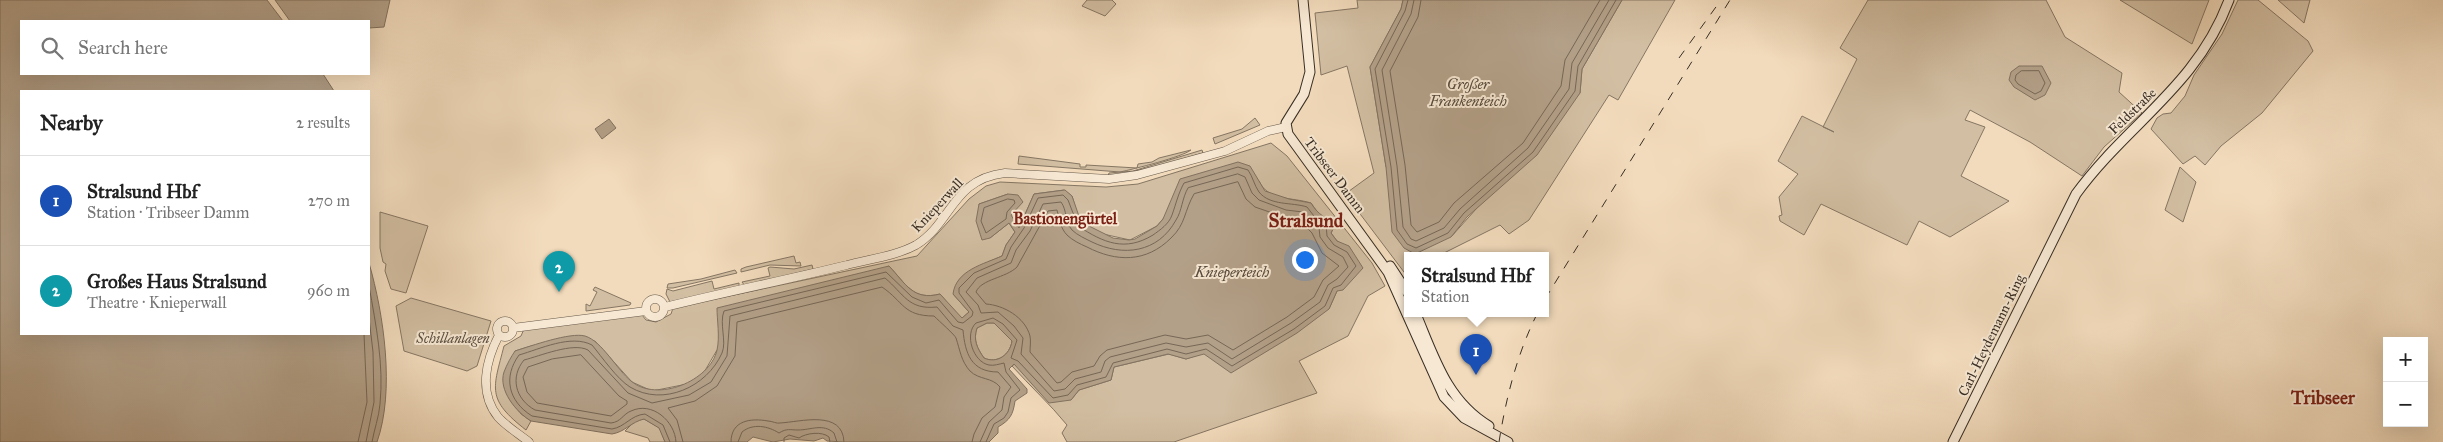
<!DOCTYPE html>
<html lang="en">
<head>
<meta charset="utf-8">
<style>
	body { margin:0; font-family:"IM FELL Great Primer",serif; background:#f2f2f2; color:#222 }
	.controls { position:absolute; right:15px; bottom:15px; display:grid; overflow:hidden; border-radius:0px; box-shadow:0 5px 20px #0002 }
	.controls button { width:45px; height:45px; display:grid; place-items:center; padding:0; border:0; border-bottom:1px solid #e0e0e0; background:#fff; color:#222; font:25px sans-serif }
	.you { position:absolute; left:1304px; top:259px; width:18px; height:18px; margin:-12px; border:4px solid #fff; border-radius:50%; background:#1a73e8; box-shadow:0 0 0 8px #1a73e833 }
	.badge { display:grid; place-items:center; width:32px; height:32px; border-radius:50%; background:#7c3aed; color:#fff; font-size:16px; font-weight:700 }
	.pin { position:absolute; translate:-50% -41px; filter:drop-shadow(0 1px 2px #0008) }
	.pin::after { content:''; position:absolute; top:26px; width:18px; height:15px; background:inherit; clip-path:polygon(0 0,100% 0,50% 100%) }
	.popup { position:absolute; left:1404px; top:252px; width:145px; height:65px; box-sizing:border-box; display:grid; place-content:center; border-radius:0px; background:#fff; filter:drop-shadow(0 1px 4px #0005); font-size:16px; white-space:nowrap; color:#767676 }
	.popup b { font-size:19px; color:#222 }
	.popup::after { content:''; position:absolute; left:50%; top:100%; margin-left:-10px; border:10px solid transparent; border-top-color:#fff }
	.list { margin:0; padding:0; list-style:none }
	h2 { display:flex; justify-content:space-between; align-items:center; height:65px; margin:0; padding:0 20px; font-size:21px }
	h2 small { font-size:16px; font-weight:400; color:#767676 }
	.list li { display:grid; grid-template-columns:32px 1fr auto; gap:15px; align-items:center; box-sizing:border-box; height:90px; padding:0 20px; border-top:1px solid #e0e0e0 }
	.list b { display:block; font-size:19px; white-space:nowrap }
	.list p { margin:0; font-size:16px; white-space:nowrap; color:#767676 }
	.list em { font-size:16px; font-style:normal; color:#767676 }
	.icon { flex:none; width:28px; height:28px; fill:none; stroke:currentColor; stroke-width:2; stroke-linecap:round; stroke-linejoin:round }
	.map { position:relative; flex:none; width:2443px; height:442px; overflow:hidden }
	.search { position:absolute; background:#fff; box-shadow:0 5px 20px #0002; left:20px; top:20px; width:350px; height:55px; display:flex; align-items:center; gap:12px; box-sizing:border-box; padding:0 18px; border-radius:0px; color:#767676; font-size:19px }
	.panel { position:absolute; background:#fff; box-shadow:0 5px 20px #0002; left:20px; top:90px; width:350px; height:245px; border-radius:0px }
	.map>svg:first-child { display:block }
	.green { fill:#d2bea2; stroke:#857663 }
	.water { fill:#b3a088; stroke:#827260; fill-rule:evenodd }
	.lines { fill:none; stroke-linecap:round; stroke-linejoin:round }
	.shore { stroke:#766756; stroke-width:1 }
	.tertiary-casing { stroke:#66594a; stroke-width:9 }
	.secondary-casing { stroke:#382e24; stroke-width:11 }
	.tertiary { stroke:#f7e8d3; stroke-width:8 }
	.secondary { stroke:#f7e8d3; stroke-width:9 }
	.rail { stroke:#382e24; stroke-width:1; stroke-dasharray:9 9; stroke-linecap:butt }
	.labels { text-anchor:middle; stroke-width:4; stroke-linejoin:round; paint-order:stroke }
	.street-label { font-size:14px; fill:#382e24; stroke:#f7e8d3 }
	.park-label { font-size:14px; font-style:italic; fill:#574b3d; stroke:#f7e8d3 }
	.water-label { font-size:15px; font-style:italic; fill:#574a3d; stroke:#f7e8d3 }
	.quarter-label { font-size:16px; font-weight:bold; fill:#7a1f14; stroke:#f7e8d3 }
	.district-label { font-size:19px; font-weight:bold; fill:#7a1f14; stroke:#f7e8d3 }
</style>
</head>
<body>
<div class="map">
<svg width="2443" height="442" viewBox="0 0 2443 442">
	<rect width="100%" height="100%" fill="#f2dbbc"/>
	<filter id="stains"><feTurbulence type="fractalNoise" baseFrequency=".004" numOctaves="4"/><feColorMatrix values="0 0 0 0 .2 0 0 0 0 .09 0 0 0 0 .02 0 0 0 .5 -.17"/></filter>
	<radialGradient id="worn" r=".72"><stop offset=".6" stop-color="#630" stop-opacity="0"/><stop offset="1" stop-color="#630" stop-opacity=".3"/></radialGradient>
	<path class="green" d="M1087,0H1112L1116,4L1105,16L1082,6Z
		M1357,0H1403L1401,9L1370,67L1386,167L1451,237L1580,93L1582,69L1622,0H1675L1618,100L1609,95L1529,220L1509,234L1500,225L1438,256H1407V276L1345,194L1374,173L1347,66L1321,75L1315,13L1358,8Z
		M1868,0H2046L2065,37L2122,73L2119,92L2142,113L2104,147L2082,176L2030,142L1970,110L1965,120L1985,127L1961,176L2009,201L1950,237L1919,221L1907,245L1821,204L1804,235L1780,221L1779,216L1782,215L1779,197L1798,174L1778,161L1802,116L1834,132L1823,127L1857,59L1840,48Z
		M2120,0H2209L2192,44Z
		M2238,0H2258L2308,41L2313,51L2262,113L2221,146L2205,165L2195,156L2183,164L2151,129L2157,118L2163,114L2171,113L2185,96L2194,75L2222,34Z
		M2278,0H2310L2304,23Z
		M1255,118L1260,125L1215,144L1213,138L1242,129Z
		M1271,143L1287,156L1372,263L1385,286L1368,296L1348,336L1299,361L1317,393L1174,442H1067L1062,433L1067,425C1050,404 1030,386 1012,366L1015,364L1071,400L1079,390L1111,380L1114,367L1169,354L1186,359L1329,309L1337,291L1344,246L1337,241L1331,233L1334,227L1321,217L1311,203C1292,197 1268,201 1259,181L1167,214L1157,226L1130,240L1103,234L1080,222L1072,196L1064,190L1034,194L1019,228L1010,215L1008,194L979,204L990,238L1009,223L1015,232L1006,245L1002,256L988,262L953,294L969,312L961,319L940,294C913,301 906,284 889,266L717,350L703,374L687,384L652,391L632,382L595,341L531,346L515,351L511,401L521,414L531,421L526,430C486,399 493,389 504,346L521,336L524,329L642,315L646,320L656,322L671,314L673,308L917,256L969,199L986,186L1000,182L1106,187L1138,184Z
		M1191,150C1182,157 1134,169 1120,172L1018,164L1019,156L1080,164V167H1086V165L1137,168L1138,164L1152,162L1159,158Z
		M1202,150L1203,153C1172,162 1141,171 1108,176L1109,173L1133,171Z
		M2180,167L2196,182L2183,222L2165,210Z
		M380,212L428,226L406,293L391,289L385,271L386,264L383,262L380,248Z
		M794,256L796,263L800,262L801,266L770,265L741,272V269L746,267Z
		M812,265L813,269L745,286L742,282L770,276L768,268L770,267L794,269Z
		M735,270L737,273L673,288H667L668,284L701,279Z
		M712,281L714,289L739,283V285L738,288L670,302L666,294L667,289L673,291Z
		M595,287L631,303L630,305L586,311V304L590,306L597,292L593,290Z
		M411,298L491,321L477,366L467,371L404,351L396,306Z
		M987,323H994L1012,341C1010,355 997,364 984,358C977,348 973,340 977,328Z
		M644,419L660,428L665,442H650L648,438L625,431L635,421Z"/>
	<path class="water" d="M0,0H267L283,21H21V74H323L334,91H21V334H369V263C384,315 395,391 377,442H0Z
		M275,0H390L384,27L369,28V21H290Z
		M1403,0H1622L1582,69L1580,93L1537,155L1467,217L1451,237L1415,254L1404,248L1392,232L1386,167L1370,67L1401,9Z
		M2019,66H2042L2051,83L2045,95L2035,100L2014,87L2009,80L2011,72Z
		M609,119L616,128L602,139L595,129Z
		M1238,162L1250,166L1265,191L1289,199L1311,203C1319,217 1326,215 1334,227L1331,233L1337,241L1349,246L1363,268L1343,290L1337,291L1329,309L1297,333L1231,373L1204,354L1186,359L1168,354L1114,367L1111,380L1079,390L1071,400L1049,403L1014,364L1009,369L1027,389V393L1015,401C1013,415 1010,420 998,427V433L989,442H844L827,441L823,438L814,441L790,439L773,442L753,437L747,442H665L659,428L644,419C631,422 625,432 612,434L531,421C516,412 498,390 504,372C507,364 511,357 515,351C531,346 570,332 585,336C602,341 617,370 631,381C657,403 710,381 717,350C720,337 717,320 717,308L889,266C906,284 913,301 940,294L962,318L969,312L953,294C956,270 984,264 1002,256L1006,245L1015,232L1009,223L990,238L982,240L976,221L979,204L1008,194L1018,195L1023,202L1011,215L1019,228L1034,194L1065,190L1072,196L1081,222L1113,238L1129,240L1135,239L1157,226L1163,219L1180,179ZM987,323H994L1012,341C1010,355 997,364 984,358C977,348 973,340 977,328Z"/>
	<g class="lines">
		<path class="shore" d="M1408,0L1405,11L1375,69L1391,167L1397,230L1407,244L1416,248L1448,233L1464,213L1533,152L1575,91L1578,66L1616,0
			M1414,0L1411,14L1382,70L1397,166L1403,227L1411,239L1416,241L1444,228L1460,209L1528,148L1569,89L1572,63L1609,0
			M1421,0L1418,17L1390,71L1405,165L1411,225L1417,232L1439,222L1454,203L1523,143L1561,86L1565,60L1600,0
			M2039,71L2045,83L2041,91L2035,94L2018,84L2015,80L2016,75L2021,71Z
			M1238,174L1245,177L1252,193L1259,200L1286,210L1303,212L1319,228L1320,237L1328,248L1343,257L1348,267L1337,279L1328,285L1320,302L1291,323L1232,359L1208,343L1186,347L1166,343L1110,357L1105,361L1101,372L1075,379L1065,389L1054,391L1021,354L1023,338L1014,326L998,312L981,313L978,305L966,292L977,278L1011,263L1016,250L1030,231L1043,204L1061,202C1067,210 1065,222 1072,230C1077,235 1086,239 1092,242C1123,257 1158,253 1176,220C1182,211 1182,198 1188,188Z
			M1238,182L1246,199L1255,207L1284,217L1299,220L1312,233L1322,253L1339,266L1323,280L1314,297L1287,317L1233,350L1208,335L1186,339L1165,335L1107,350L1100,356L1094,366L1072,372L1061,382L1057,383L1030,352C1030,347 1031,341 1030,336C1025,317 1003,305 986,304L976,292C981,279 1006,278 1017,267L1048,211L1057,210C1059,219 1061,229 1067,235C1072,240 1080,244 1087,247C1116,262 1146,263 1171,238C1186,224 1184,211 1194,194Z
			M1008,199L1014,200L1015,203L1007,212L1006,219L986,233L981,221L984,208Z
			M369,286C376,325 384,365 380,404C379,417 374,430 372,442
			M581,355L619,396L627,401V404L611,416L537,403L527,392L523,377L528,367L552,359Z
			M358,442L367,402L364,334
			M366,442L374,402L373,352L369,318
			M670,442L663,425L645,414C631,415 625,427 612,429L532,416C508,401 503,377 519,355C540,349 571,334 592,345C602,357 617,379 630,387C663,407 707,387 722,353C727,341 719,324 724,311L886,272L912,297L926,303L939,300L958,322L963,323L972,316L973,312L959,293V288L974,273L1006,259L1011,247L1024,228L1038,198L1063,195L1068,200L1078,226C1104,243 1125,252 1153,235C1160,230 1169,224 1172,215C1176,204 1178,194 1184,183L1238,167L1248,170C1253,177 1254,185 1259,192C1270,206 1292,202 1307,207L1317,220L1326,224L1327,236L1334,245L1347,252L1356,266L1341,285L1333,288L1325,306L1294,329L1232,366L1206,349L1186,354L1167,349L1113,363L1106,377L1077,385L1068,395L1053,398L1018,361L1011,358L1017,340L1003,324L993,318L976,323C964,334 973,362 989,365C994,366 999,364 1004,363L1006,372L1020,390L1011,398L1008,412L1004,418L994,424L986,442
			M676,442C675,421 652,401 631,411C623,414 621,422 611,423L535,410C515,399 510,377 524,360C540,356 573,342 588,350L628,393L652,403L689,395L711,382L727,356L730,316L885,278C904,294 908,310 937,307L953,326L963,330C965,353 971,372 998,372L1011,387L1004,397L1002,410L989,422L980,442
			M683,442L677,420L668,408L695,401L717,386L735,356L737,322L882,287C904,302 903,316 934,316C939,321 955,335 956,338C960,350 961,361 970,371C979,380 992,377 1000,387L995,407L982,418L974,434L972,442
			M731,442C731,420 751,418 768,421C772,421 777,424 780,423C800,422 843,409 844,442
			M738,442L742,432C753,423 768,426 779,433C787,428 790,430 798,430C811,430 823,423 834,433L837,442
			M784,442V438L789,435L799,438C806,433 822,431 829,437L830,442"/>
		<g class="tertiary-casing">
			<path id="tertiary" d="M646 308a9 9 0 1 1 18 0a9 9 0 1 1-18 0Z
				M665,307C725,292 786,280 847,265C869,259 896,256 916,245C952,223 952,179 1005,173L1109,179L1137,175L1225,151L1268,131L1286,127
				M497 329a8 8 0 1 1 16 0a8 8 0 1 1-16 0Z
				M513,328L646,311
				M499,335C486,360 478,392 498,417C506,426 519,434 529,442"/>
		</g>
		<g class="secondary-casing">
			<path id="secondary" d="M1303,0L1310,72L1304,94L1286,123L1288,134L1388,272L1444,397L1464,418L1508,442
				M1390,266L1407,292
				M1416,314C1434,357 1447,401 1489,426
				M1953,442L2076,194C2127,124 2197,86 2229,0"/>
		</g>
		<use href="#tertiary" class="tertiary"/>
		<use href="#secondary" class="secondary"/>
		<path class="rail" d="M1679,58L1721,0
			M1545,299L1730,0
			M1499,442C1506,398 1517,354 1537,314"/>
	</g>
	<g class="labels">
		<g class="street-label">
			<text transform="translate(2132 111) rotate(-44)" y="5">Feldstraße</text>
			<text transform="translate(1335 175) rotate(53)" y="5">Tribseer Damm</text>
			<text transform="translate(937 205) rotate(-47)" y="5">Knieperwall</text>
			<text transform="translate(1991 335) rotate(-64)" y="5">Carl-Heydemann-Ring</text>
		</g>
		<g class="park-label">
			<text x="453" y="343">Schillanlagen</text>
		</g>
		<g class="water-label">
			<text x="1468" y="89">Großer<tspan x="1468" dy="17">Frankenteich</tspan></text>
			<text x="1232" y="277">Knieperteich</text>
		</g>
		<g class="quarter-label">
			<text x="1065" y="224">Bastionengürtel</text>
		</g>
		<g class="district-label">
			<text x="1306" y="227">Stralsund</text>
			<text x="2323" y="404">Tribseer</text>
		</g>
	</g>
	<rect width="100%" height="100%" filter="url(#stains)"/>
	<rect width="100%" height="100%" fill="url(#worn)"/>
</svg>
<div class="controls">
<button>+</button>
<button>−</button>
</div>
<div class="you"></div>
<div class="pin badge" style="left:1476px;top:375px;background:#1a4fb4">1</div>
<div class="popup"><b>Stralsund Hbf</b>Station</div>
<div class="pin badge" style="left:559px;top:292px;background:#0f9aa8">2</div>
<div class="search"><svg class="icon" aria-label="search" viewBox="0 0 24 24"><circle cx="10" cy="10" r="6"/><path d="M15 15l6 6"/></svg>Search here</div>
<section class="panel">
<h2>Nearby<small>2 results</small></h2>
<ul class="list">
<li><span class="badge" style="background:#1a4fb4">1</span><div><b>Stralsund Hbf</b><p>Station · Tribseer Damm</p></div><em>270 m</em></li>
<li><span class="badge" style="background:#0f9aa8">2</span><div><b>Großes Haus Stralsund</b><p>Theatre · Knieperwall</p></div><em>960 m</em></li>
</ul>
</section>
</div>
</body>
</html>
